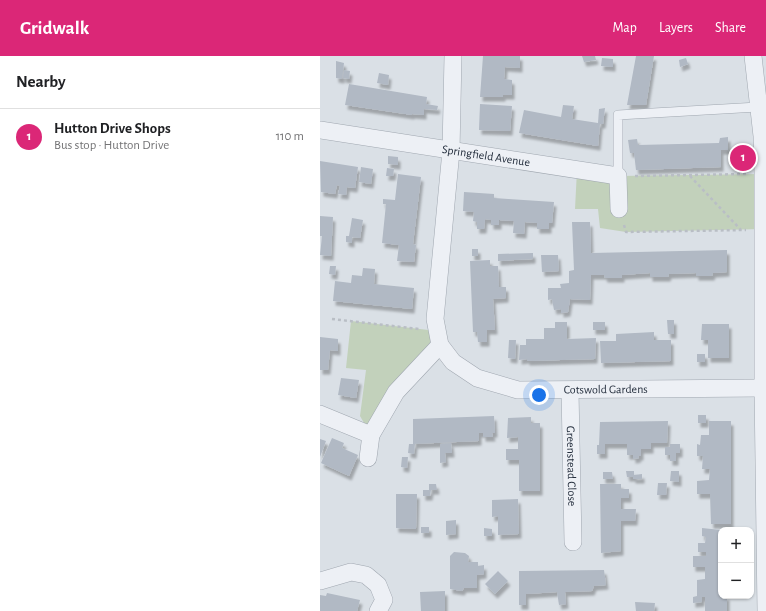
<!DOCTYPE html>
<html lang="en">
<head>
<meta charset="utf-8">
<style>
	body { margin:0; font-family:"Alegreya Sans",sans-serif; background:#f6f6f6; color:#202124 }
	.controls { position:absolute; right:12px; bottom:12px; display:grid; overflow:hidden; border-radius:8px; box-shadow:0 1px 3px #0004 }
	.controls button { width:36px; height:36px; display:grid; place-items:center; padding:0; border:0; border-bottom:1px solid #e0e0e0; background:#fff; color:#202124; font:20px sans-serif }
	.you { position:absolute; left:219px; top:339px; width:14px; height:14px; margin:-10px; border:3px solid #fff; border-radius:50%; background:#1a73e8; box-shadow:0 0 0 6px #1a73e833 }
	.badge { display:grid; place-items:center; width:26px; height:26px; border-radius:50%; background:#db2777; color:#fff; font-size:13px; font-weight:700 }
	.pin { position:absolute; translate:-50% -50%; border:2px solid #fff; box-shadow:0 1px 4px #0006 }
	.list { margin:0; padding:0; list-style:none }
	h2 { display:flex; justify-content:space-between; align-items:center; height:52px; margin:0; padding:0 16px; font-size:17px }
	h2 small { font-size:13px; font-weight:400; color:#757577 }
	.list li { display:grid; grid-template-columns:26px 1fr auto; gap:12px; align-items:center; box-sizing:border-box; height:56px; padding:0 16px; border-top:1px solid #e0e0e0 }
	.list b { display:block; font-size:15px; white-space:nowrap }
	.list p { margin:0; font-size:13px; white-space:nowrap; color:#757577 }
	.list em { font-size:13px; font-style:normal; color:#757577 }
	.map { position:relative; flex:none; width:446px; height:555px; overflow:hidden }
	header { display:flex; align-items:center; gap:24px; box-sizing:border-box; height:56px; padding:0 20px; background:#db2777; color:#fff }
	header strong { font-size:19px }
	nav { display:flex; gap:22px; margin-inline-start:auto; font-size:14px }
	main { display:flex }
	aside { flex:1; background:#fff }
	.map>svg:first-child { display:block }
	.green { fill:#c2d1bb }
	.building { fill:#b1b9c4; filter:url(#shadow) }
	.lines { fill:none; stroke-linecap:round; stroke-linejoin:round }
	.lane-casing { stroke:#a0a7b0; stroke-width:10 }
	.street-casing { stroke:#a0a7b0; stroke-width:18 }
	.path { stroke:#b9bec5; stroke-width:2.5; stroke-dasharray:3 3; stroke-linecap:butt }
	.lane { stroke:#edf0f5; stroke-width:9 }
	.street { stroke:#edf0f5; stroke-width:17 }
	.labels { text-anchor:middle; stroke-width:4; stroke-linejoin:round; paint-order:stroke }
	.street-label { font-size:12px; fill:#242e3d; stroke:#e9eff4 }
</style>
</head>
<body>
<header>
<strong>Gridwalk</strong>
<nav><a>Map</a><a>Layers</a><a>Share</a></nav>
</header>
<main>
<aside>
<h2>Nearby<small></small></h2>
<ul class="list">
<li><span class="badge">1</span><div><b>Hutton Drive Shops</b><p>Bus stop · Hutton Drive</p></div><em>110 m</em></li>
</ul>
</aside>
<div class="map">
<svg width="446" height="555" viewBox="0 0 446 555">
	<defs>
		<filter id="shadow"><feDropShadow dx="2.5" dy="4.5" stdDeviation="1" flood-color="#0004"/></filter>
	</defs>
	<rect width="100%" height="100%" fill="#dae0e6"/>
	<path class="green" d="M257,114L298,120L443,118V173L306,176L280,172L278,153H255Z
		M31,265L117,275L120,289L51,379L40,360L46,314L26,312Z"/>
	<path class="building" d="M163,0H200V12L185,11L184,23L192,24V39H183V41H160Z
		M262,0H275L276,4L264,6Z
		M316,0H334L326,49H307Z
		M282,2L293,3V11L281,10Z
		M366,2L368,8L360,11L359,4Z
		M16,5L24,7L22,23L16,22Z
		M24,14L30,15L29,23L23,22Z
		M59,17L69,19L68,29L57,27Z
		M29,28L107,41L106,48L118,50L117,54L104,53V59L92,58V59L25,49Z
		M160,48L192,50L190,75L159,74Z
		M243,49L254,50L252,63L278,67L279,53L285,52L283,68H280L278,90L199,77L204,54L241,61Z
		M408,81V94H401V111L316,114L314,97H310L308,84L317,83L318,89L399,87L400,82Z
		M68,100L78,101V109L68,108Z
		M0,105L38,111L35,132L27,131L26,139L18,138L20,130L17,129L15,138L1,136Z
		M41,111L53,113L51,128L39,126Z
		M67,112L74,113L73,120H66Z
		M78,118L101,121L93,188L96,189L94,206L77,205L79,189L62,187L66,148H63V143L75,144Z
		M144,136L174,138V142L234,146L232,167H229V173H217V167L205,166L204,178L193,177L194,165L179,164V169H171V164L165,163L164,173H157V166L153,165L154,156L143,155Z
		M0,160L13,161L11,200L0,199L2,180H0Z
		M32,162L43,164L40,182L32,181V187L26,186V180H29Z
		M252,166H270L271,197L407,194V216L393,217L392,220H376V217L349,218L348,221H330V217L302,219V222H285L284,219H271L270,244L250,243L248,256L241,257V253L234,254L232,243L228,244V232H241L240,228L249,227V215L254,214Z
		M152,193H158V200H152Z
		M213,197V203L178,205V198Z
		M221,199H238L239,215L222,216Z
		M170,204V210H178L179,231H186V242L173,243L175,274H167V286H158L157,276H153L150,205Z
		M10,210H16L15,219L9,218Z
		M43,212L55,213L54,228L94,232L92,253L13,245L15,225L31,227L32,219L42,220Z
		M347,264H354V278H348Z
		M235,266H247V283L276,282L275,303L207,305V303L199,304L200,289H206V283H224V272H235Z
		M273,266H285V274H273Z
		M382,268H409V302H388V284H381Z
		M334,276V284H351V305L281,307L280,285H296V278Z
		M0,281L18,283V295L10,294L8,314H0Z
		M189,284H196L195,303L188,302Z
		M377,298H385V306H377Z
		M21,322L39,324L36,342L18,339Z
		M378,359H386V367H378Z
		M174,360L175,377H172L173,381H163V377H159V385L93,388V363Z
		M211,361V367H220V435H199V404H186V393H198V381L187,382L188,362Z
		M348,365L347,387H331V393H321V400H318L319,402L313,403V399H307V388H285V398H277V389H279L280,366Z
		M389,365H411V468H391L390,438H377V425L389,424L390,413H382L383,400H377V388L380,389L381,379H389Z
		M12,382L24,387L22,392L38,399L29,420L1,407Z
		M0,383L6,385L0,401Z
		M131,387L132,397H125L126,406L120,407V388Z
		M89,388H95L94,398L88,397Z
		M350,388H360V397H356V405H350V399H345V391H350Z
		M82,401H88L87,412L81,411Z
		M306,415H314V419L322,418V423H313V421H307Z
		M351,415H359V426L350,425Z
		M283,416H292L293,423H283Z
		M338,427H347L346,439H337Z
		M109,428H116L117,434H111L110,440H103V434H109Z
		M280,428H301V433H309V442H301V453H316L315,465H301V495L281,497Z
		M76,438H97L96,473L76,472Z
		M198,443L199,478L178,479V460L172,461V444Z
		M136,464V478L126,479V465Z
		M101,471H109V477H101Z
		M164,472L172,473V480H164Z
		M382,472L401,474V540H407V555H385V541H382V546L373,547V541L377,540V524L385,523V511H373V500H386V496H378V487H385L386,481L382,480Z
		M134,496L145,497L149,500L148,506H158V510L164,509V518L157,519V532H144L142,535L130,533V500Z
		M284,514L286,529L274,530L272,535L245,536L246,548L239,549L237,536L206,538V549H199V515Z
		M178,515L188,525L175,538L165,528Z
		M125,535V555H101L100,536Z
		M7,537L40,544L37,555H0V539L6,540Z
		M315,546L335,547L334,555H316Z"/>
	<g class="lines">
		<g class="lane-casing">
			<path id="lane" d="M298,120V59L438,51"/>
		</g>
		<g class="street-casing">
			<g id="street">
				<path id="s1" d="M133,0L131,95L115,263L120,289L133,306L157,322L198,334L443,332"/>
				<path d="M433,0L442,80L443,118V332L446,555"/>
				<path id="s2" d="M0,74L298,120L299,153"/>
				<path id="s3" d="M250,335L253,486"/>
				<path d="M0,358L51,379"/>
				<path d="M48,402L51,379L76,336L120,289"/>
				<path d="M0,525L31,516L46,519L58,529L64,544L58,555"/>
			</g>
		</g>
		<path class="path" d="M315,120L426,118
			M370,120L421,174
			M304,169L306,176L426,174
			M12,263L99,273"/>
		<use href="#lane" class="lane"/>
		<use href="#street" class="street"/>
	</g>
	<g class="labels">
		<g class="street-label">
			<text dy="4" stroke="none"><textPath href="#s2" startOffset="168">Springfield Avenue</textPath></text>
			<text dy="4" stroke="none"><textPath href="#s1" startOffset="471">Cotswold Gardens</textPath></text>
			<text dy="4" stroke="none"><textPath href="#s3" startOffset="75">Greenstead Close</textPath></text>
		</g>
	</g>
</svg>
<div class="controls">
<button>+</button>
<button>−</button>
</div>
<div class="you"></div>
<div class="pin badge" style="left:423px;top:102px">1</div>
</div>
</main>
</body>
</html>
